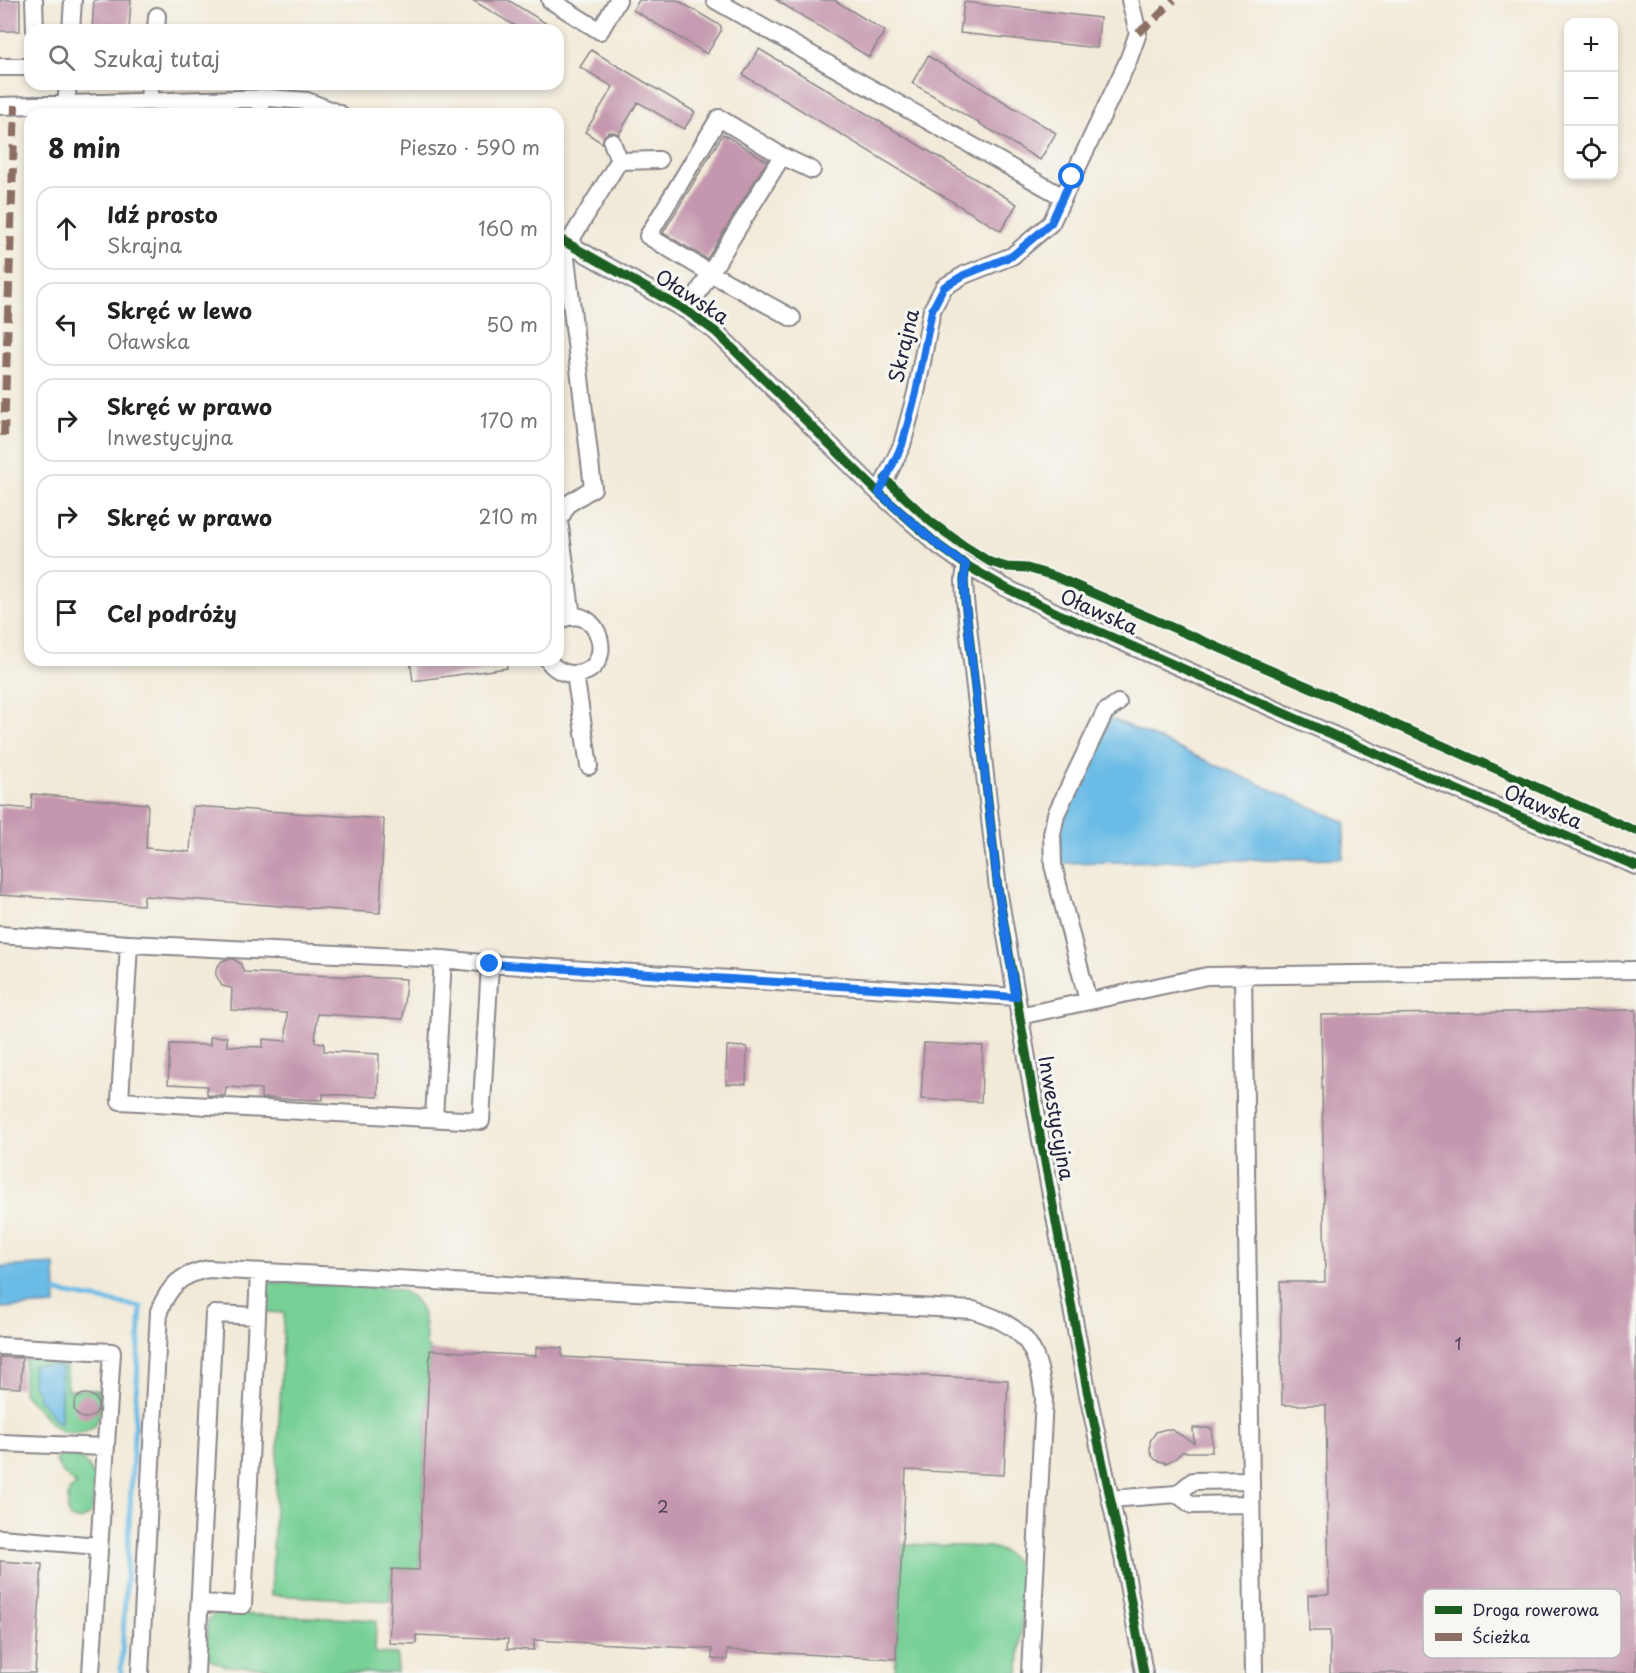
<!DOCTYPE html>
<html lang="pl">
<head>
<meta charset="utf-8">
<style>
	body { margin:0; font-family:"Playpen Sans",sans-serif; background:#f2f2f2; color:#222 }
	.controls { position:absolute; right:18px; top:18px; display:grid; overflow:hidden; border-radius:12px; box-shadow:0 3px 9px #0003 }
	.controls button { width:54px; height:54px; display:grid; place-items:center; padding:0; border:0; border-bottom:2px solid #e0e0e0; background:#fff; color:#222; font:30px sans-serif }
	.stop { position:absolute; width:18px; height:18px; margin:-14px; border:4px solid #1a73e8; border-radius:50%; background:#fff }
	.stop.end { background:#1a73e8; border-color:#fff; box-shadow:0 2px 6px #0008 }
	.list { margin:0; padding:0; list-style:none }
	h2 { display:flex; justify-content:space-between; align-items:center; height:78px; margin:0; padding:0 24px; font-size:26px }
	h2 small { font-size:20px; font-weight:400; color:#767676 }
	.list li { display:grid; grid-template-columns:39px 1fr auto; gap:18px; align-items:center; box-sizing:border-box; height:84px; margin:0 12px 12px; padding:0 12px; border:2px solid #e0e0e0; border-radius:18px }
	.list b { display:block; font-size:22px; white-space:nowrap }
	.list p { margin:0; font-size:20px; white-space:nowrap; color:#767676 }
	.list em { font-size:20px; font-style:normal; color:#767676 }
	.icon { flex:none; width:33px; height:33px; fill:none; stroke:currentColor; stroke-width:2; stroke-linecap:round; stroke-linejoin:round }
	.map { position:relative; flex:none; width:1636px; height:1673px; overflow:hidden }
	.search { position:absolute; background:#fff; box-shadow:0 3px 9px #0003; left:24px; top:24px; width:540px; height:66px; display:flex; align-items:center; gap:15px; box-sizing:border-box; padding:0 21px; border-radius:18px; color:#767676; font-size:22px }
	.panel { position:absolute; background:#fff; box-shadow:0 3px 9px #0003; left:24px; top:108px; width:540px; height:558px; border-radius:18px }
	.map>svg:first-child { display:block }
	.green { fill:#77d095; stroke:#4c7968; stroke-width:1.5 }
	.water { fill:#6bbbe6; stroke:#466e90; stroke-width:1.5 }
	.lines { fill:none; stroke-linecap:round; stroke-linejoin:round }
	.stream { stroke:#6bbbe6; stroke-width:5 }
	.building { fill:#c497ae }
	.minor-casing { stroke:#8a868a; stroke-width:20 }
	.minor { stroke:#fff; stroke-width:16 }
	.quiet { stroke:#8d6e63; stroke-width:8; stroke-dasharray:15 8; stroke-linecap:butt }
	.cycleway-casing { stroke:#f6f6f2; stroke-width:13 }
	.cycleway { stroke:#1b5e20; stroke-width:9 }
	.route { stroke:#1a73e8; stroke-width:8 }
	.labels { text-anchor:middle; stroke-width:6; stroke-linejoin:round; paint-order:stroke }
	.number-label { font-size:16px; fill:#4a3f58 }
	.street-label { font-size:20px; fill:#22223b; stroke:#f6f6f2 }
	.key { fill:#f6f6f2; stroke:#b6b6bb; stroke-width:1.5 }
	.key-label { font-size:16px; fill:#22223b }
</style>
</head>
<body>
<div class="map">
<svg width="1636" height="1673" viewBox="0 0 1636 1673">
	<rect width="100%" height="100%" fill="#f6f6f2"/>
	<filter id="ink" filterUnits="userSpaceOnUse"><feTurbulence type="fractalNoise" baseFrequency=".0167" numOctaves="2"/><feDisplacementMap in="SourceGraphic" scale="12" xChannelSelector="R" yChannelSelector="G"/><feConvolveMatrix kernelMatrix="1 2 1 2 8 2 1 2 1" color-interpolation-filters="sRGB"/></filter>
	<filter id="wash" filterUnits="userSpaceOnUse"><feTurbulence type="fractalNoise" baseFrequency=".008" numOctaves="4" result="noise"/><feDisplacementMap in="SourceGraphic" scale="24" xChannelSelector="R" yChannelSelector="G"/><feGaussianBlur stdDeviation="1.35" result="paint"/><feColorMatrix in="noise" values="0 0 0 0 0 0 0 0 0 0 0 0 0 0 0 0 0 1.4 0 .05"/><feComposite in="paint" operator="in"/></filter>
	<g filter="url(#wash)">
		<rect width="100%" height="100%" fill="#f2ead8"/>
		<path class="green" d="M263,1282L387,1287C422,1293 426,1314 426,1345L430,1350L419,1570L392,1569L390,1601L271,1595L284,1313L267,1312L264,1309Z
			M25,1358L66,1360L67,1390H98L100,1394L99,1416L95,1426L82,1433L62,1432L53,1425L23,1393Z
			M67,1453C101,1464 95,1484 91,1513C84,1520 79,1522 70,1518C66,1509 68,1500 69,1491L76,1485L62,1472L56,1461L61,1454Z
			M902,1544L991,1547C1007,1552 1016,1559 1024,1574L1019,1673H895Z
			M216,1613L376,1620L375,1653L397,1654V1673H279C274,1671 270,1669 265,1668C244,1663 222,1673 206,1655L208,1620Z"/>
		<path class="water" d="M1110,718L1345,822L1343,858L1060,863V825Z
			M55,1264L56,1305L0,1308V1267Z
			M33,1365L61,1366V1422L59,1423L38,1398L37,1390L32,1384Z"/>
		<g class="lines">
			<path class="stream" d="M56,1292L141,1307L121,1673"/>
		</g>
		<g id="blocks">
			<path class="building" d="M0,0H20V31H0Z
				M94,0H131L129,30H92Z
				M472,0H508L557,30H522Z
				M639,0H677L721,26V31L707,54L633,10Z
				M776,0H834L885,31L869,57Z
				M964,2L1100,18L1097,48L960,33Z
				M759,49L1017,204L1001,231L743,75Z
				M591,50L695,112L684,129L638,102L619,134L613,132H608L604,136L602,143L585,132L613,87L580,67Z
				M928,56L1056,133L1040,160L912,83Z
				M723,134L767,161L707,259L663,233Z
				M410,660H506L507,668L413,681Z
				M32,794L148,804L146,848L190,852L193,806L384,819L380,913L144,896L143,905L0,895V806L31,809Z
				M228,959H233L240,963L244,972L406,979L403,1019L317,1014L315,1042L324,1043V1051L379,1054L378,1097L323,1094V1100L261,1098V1089L226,1087L225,1096L207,1095V1086L168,1084L170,1044L210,1045V1037H227V1046L263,1047V1039L286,1041L287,1013L231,1010L232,988L222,986L216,975V969L222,961Z
				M1636,1010V1673H1330V1631H1309L1308,1595L1329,1594L1326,1405H1282L1280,1282H1325L1321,1015Z
				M924,1043L983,1046L981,1102L921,1099Z
				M727,1046L747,1047L746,1084H726Z
				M536,1347L562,1348V1357L1008,1380L1004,1475L906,1470L896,1659L727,1650V1660L712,1659V1649L534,1640V1650L507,1649L508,1639L416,1635V1644L389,1643L392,1569L419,1570L430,1350L536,1356Z
				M0,1357L22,1358L21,1388L0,1387Z
				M74 1406a12 12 0 1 1 24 0a12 12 0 1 1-24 0Z
				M1193,1428H1212V1452H1182L1176,1458L1166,1463L1156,1460L1152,1456L1150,1451V1441L1156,1432L1166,1429L1172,1430L1194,1443Z
				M0,1561L42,1564L35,1673H0Z"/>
		</g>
	</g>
	<g filter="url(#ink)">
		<use href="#blocks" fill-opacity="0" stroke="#8a868a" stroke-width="1.5"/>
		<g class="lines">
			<g class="minor-casing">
				<path id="minor" d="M34,0L35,30
					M550,0L600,31L618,0
					M715,0L1063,197
					M71,30L73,0
					M156,30L157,16
					M0,67H30
					M260,98V106L263,114
					M149,102L150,84
					M66,105L68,84
					M0,106L269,98L307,101L340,114
					M612,142L619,161
					M782,156L812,170
					M558,238L687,311L716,332L879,493L938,545L966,565L1004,587L1057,613L1458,790L1636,866
					M564,241L593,488L568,504L559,520L572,617
					M568,244L619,161L659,160
					M687,311L782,156L719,118L648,236L710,273L792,318
					M879,493L902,445L916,393L932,310L944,287L964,275L1012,256L1051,223L1128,61L1138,33L1130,0
					M966,565L964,580L965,600L998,889L1042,1146L1087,1390L1123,1557L1144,1673
					M548,660C553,668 562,673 571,674C621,676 601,596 558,621
					M575,674L589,766
					M0,935L129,944L443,959L490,964L1016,997
					M129,944L120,1101L481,1121L490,964
					M1243,975L1254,1673
					M1088,1001L1053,865L1052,834L1056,814L1105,712L1118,703
					M1019,1016L1207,976L1636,970
					M434,1118L443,959
					M257,1316L259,1272
					M0,1346L112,1352L91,1673
					M0,1443L106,1447
					M1177,1494L1192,1505L1251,1504
					M1110,1499L1177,1494L1193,1481L1251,1480
					M0,1538L99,1546
					M140,1673L159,1311C170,1285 180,1275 208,1269L973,1310C1024,1326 1038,1344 1044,1398L1030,1673
					M196,1673L214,1314L257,1316L243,1605L200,1603"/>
			</g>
			<use href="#minor" class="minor"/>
			<path class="quiet" d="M1138,33L1155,19L1174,0
				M4,436L15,105"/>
			<g class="cycleway-casing">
				<path id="cycleway" d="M558,238L687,311L716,332L879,493L938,545L966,565L1004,587L1057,613L1458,790L1636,866
					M885,479L931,522L963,545L990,562L1007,567L1027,568L1054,576L1376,716L1636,831
					M966,565L964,580L965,600L998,889L1042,1146L1087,1390L1123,1557L1144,1673"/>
			</g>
			<use href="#cycleway" class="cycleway"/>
		</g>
	</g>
	<g class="lines" filter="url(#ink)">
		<path class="route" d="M490,964L1016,997L998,889L965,600L964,580L966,565L938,545L879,493L902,445L916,393L932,310L944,287L964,275L1012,256L1051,223L1072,177"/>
	</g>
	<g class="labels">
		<g class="number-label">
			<text x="1458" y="1350">1</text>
			<text x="663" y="1513">2</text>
		</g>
		<g class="street-label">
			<text transform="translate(692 297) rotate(33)" y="7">Oławska</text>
			<text transform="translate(904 346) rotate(-77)" y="7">Skrajna</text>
			<text transform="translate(1099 612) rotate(24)" y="7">Oławska</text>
			<text transform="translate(1543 807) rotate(23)" y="7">Oławska</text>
			<text transform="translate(1056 1118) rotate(80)" y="7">Inwestycyjna</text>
		</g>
	</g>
	<rect x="1423" y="1589" width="198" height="69" rx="9" class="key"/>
	<rect x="1435" y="1606" width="27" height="8" fill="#1b5e20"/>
	<rect x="1435" y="1633" width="27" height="8" fill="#8d6e63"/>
	<g class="key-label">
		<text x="1472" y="1616">Droga rowerowa</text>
		<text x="1472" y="1643">Ścieżka</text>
	</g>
</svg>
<div class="controls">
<button>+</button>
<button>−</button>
<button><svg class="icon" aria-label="locate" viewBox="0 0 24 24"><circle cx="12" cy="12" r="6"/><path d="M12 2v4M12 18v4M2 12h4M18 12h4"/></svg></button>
</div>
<div class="stop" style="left:1072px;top:177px"></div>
<div class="stop end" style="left:490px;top:964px"></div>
<div class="search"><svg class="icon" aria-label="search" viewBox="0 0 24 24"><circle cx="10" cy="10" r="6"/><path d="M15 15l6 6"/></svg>Szukaj tutaj</div>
<section class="panel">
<h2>8 min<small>Pieszo · 590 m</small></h2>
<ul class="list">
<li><svg class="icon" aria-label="ahead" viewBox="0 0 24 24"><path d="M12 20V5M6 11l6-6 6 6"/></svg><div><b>Idź prosto</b><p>Skrajna</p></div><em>160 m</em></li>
<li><svg class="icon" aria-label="left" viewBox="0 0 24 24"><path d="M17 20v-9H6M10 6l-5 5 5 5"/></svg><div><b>Skręć w lewo</b><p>Oławska</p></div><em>50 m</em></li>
<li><svg class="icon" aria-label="right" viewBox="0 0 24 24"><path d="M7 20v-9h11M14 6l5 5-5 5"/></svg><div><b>Skręć w prawo</b><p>Inwestycyjna</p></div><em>170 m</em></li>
<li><svg class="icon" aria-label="right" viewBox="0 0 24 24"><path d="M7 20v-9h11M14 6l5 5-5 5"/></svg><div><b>Skręć w prawo</b></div><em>210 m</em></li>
<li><svg class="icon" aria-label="arrive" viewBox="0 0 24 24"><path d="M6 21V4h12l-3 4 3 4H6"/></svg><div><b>Cel podróży</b></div></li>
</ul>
</section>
</div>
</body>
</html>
